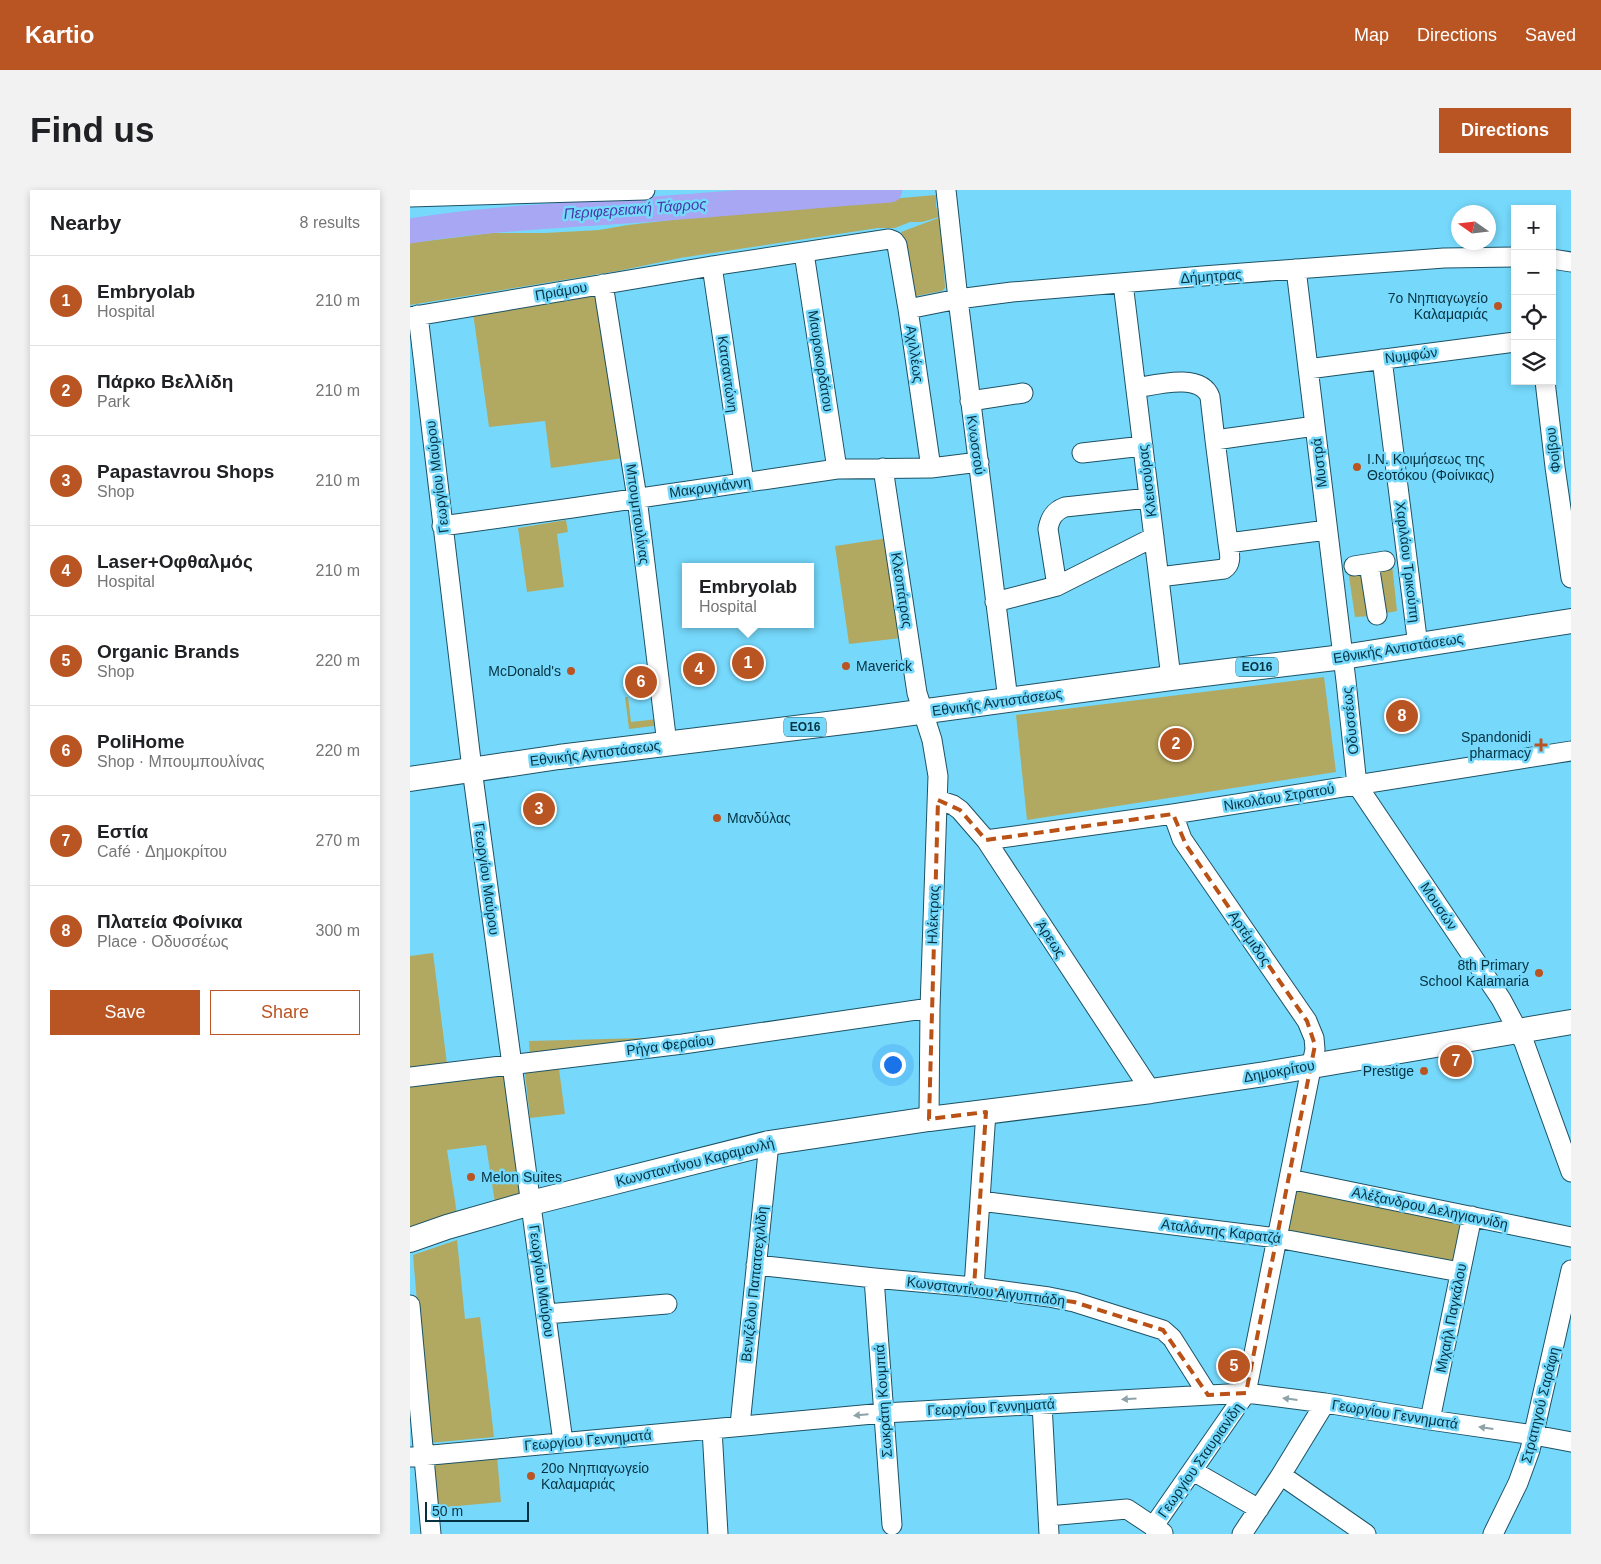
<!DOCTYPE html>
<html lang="en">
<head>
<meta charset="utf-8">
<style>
	body { margin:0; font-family:Helvetica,sans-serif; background:#f2f2f2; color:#202124 }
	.controls { position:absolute; right:15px; top:15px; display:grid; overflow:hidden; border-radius:0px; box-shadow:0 2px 8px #0003 }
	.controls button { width:45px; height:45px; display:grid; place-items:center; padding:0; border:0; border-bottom:1px solid #e0e0e0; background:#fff; color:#202124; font:25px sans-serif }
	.compass { position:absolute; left:1041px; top:15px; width:45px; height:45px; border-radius:50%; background:#fff; box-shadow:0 2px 8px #0003; rotate:284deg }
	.scale { position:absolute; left:15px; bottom:12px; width:104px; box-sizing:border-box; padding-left:5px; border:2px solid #043240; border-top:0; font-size:14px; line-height:18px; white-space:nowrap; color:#043240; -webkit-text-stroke:4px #76d9fc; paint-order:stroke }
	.you { position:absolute; left:482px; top:874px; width:18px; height:18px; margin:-12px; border:4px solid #fff; border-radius:50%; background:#1a73e8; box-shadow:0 0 0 8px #1a73e833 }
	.badge { display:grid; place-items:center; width:32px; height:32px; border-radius:50%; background:#b95423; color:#fff; font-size:16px; font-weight:700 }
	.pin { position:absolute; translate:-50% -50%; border:2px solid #fff; box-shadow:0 1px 5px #0006 }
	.popup { position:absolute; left:272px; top:373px; width:132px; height:65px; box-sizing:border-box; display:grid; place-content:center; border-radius:0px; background:#fff; filter:drop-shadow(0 1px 4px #0005); font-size:16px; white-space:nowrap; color:#757577 }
	.popup b { font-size:19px; color:#202124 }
	.popup::after { content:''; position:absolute; left:50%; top:100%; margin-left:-10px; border:10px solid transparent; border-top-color:#fff }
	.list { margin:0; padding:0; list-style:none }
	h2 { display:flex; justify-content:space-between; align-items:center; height:65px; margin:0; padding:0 20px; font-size:21px }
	h2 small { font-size:16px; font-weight:400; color:#757577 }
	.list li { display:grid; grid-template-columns:32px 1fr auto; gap:15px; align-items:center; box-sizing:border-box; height:90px; padding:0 20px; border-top:1px solid #e0e0e0 }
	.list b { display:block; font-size:19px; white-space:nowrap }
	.list p { margin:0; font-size:16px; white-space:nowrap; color:#757577 }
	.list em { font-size:16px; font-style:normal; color:#757577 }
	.actions { display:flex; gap:10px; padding:15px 20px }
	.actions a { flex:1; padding:11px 0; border:1px solid #b95423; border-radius:0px; text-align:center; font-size:18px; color:#b95423 }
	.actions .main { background:#b95423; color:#fff }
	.icon { flex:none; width:28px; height:28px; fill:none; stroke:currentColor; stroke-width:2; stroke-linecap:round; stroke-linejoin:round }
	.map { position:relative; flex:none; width:1161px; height:1344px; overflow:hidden; border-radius:0px }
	header { display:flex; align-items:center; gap:30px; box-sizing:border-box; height:70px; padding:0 25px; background:#b95423; color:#fff }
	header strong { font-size:24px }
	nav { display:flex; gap:28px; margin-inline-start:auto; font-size:18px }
	.intro { display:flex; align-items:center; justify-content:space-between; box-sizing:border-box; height:120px; padding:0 30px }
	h1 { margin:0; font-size:35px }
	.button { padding:12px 22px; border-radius:0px; background:#b95423; color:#fff; font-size:18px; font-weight:700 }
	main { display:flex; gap:30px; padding:0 30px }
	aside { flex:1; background:#fff; border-radius:0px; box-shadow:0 2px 8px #0003 }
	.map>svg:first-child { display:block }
	.green { fill:#b1a961 }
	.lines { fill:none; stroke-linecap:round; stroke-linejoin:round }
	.river { stroke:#a7a7f4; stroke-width:25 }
	.minor-casing { stroke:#1d5264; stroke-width:21 }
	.major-casing { stroke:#1d5264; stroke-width:26 }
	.minor { stroke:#fff; stroke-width:19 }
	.major { stroke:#fff; stroke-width:24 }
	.oneway { fill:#8ea3a9 }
	.marked { fill:none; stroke:#ba5116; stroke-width:4; stroke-dasharray:10 6; stroke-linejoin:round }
	.poi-dot { fill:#b95423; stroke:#76d9fc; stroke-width:2 }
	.labels { text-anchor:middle; stroke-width:5; stroke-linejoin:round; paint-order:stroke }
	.shield { fill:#76d9fc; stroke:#266478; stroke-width:1 }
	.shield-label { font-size:12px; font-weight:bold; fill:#043240 }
	.street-label { font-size:14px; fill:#043240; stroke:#76d9fc }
	.poi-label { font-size:14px; fill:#043240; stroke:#76d9fc; text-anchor:end }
	.water-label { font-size:15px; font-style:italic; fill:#4a3aa8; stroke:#76d9fc }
</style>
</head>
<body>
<header>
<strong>Kartio</strong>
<nav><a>Map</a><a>Directions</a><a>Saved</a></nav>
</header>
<div class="intro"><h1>Find us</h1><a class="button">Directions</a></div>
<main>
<aside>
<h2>Nearby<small>8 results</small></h2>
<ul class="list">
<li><span class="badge">1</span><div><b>Embryolab</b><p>Hospital</p></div><em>210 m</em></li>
<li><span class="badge">2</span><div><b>Πάρκο Βελλίδη</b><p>Park</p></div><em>210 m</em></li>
<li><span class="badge">3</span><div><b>Papastavrou Shops</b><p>Shop</p></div><em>210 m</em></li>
<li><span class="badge">4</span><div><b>Laser+Οφθαλμός</b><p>Hospital</p></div><em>210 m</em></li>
<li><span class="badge">5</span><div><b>Organic Brands</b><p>Shop</p></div><em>220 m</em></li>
<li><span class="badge">6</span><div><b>PoliHome</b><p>Shop · Μπουμπουλίνας</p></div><em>220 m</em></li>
<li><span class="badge">7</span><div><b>Εστία</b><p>Café · Δημοκρίτου</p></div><em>270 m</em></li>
<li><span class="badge">8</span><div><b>Πλατεία Φοίνικα</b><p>Place · Οδυσσέως</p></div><em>300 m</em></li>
</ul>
<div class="actions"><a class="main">Save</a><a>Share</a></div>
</aside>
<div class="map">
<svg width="1161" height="1344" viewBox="0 0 1161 1344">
	<rect width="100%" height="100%" fill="#76d9fc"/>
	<path class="green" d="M526,5V16L529,27L512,32H500L485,38H468L270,68L208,81L0,115V53L82,43H135L189,40L218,35L341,21Z
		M531,27L535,98L532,101L501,107L491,42Z
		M190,103L214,268L141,278L135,231L79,237L63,123Z
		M156,330L158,342L147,344L154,397L117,402L108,338Z
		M478,348L491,448L439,454L425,356Z
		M982,374L987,421L971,424L965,381Z
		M938,380L955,383L961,426L945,427Z
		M914,487L926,582L617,630L606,525Z
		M215,507H218L221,532L247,529L251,535L219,539Z
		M23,763L37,874L0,879V766Z
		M273,847L120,866L119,851Z
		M149,879L155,924L120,928L115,883Z
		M98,881L116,1005L85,1013L76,955L37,960L47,1024L0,1046V894Z
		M883,996L1056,1030L1046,1077L874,1043Z
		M47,1050L55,1129L70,1127L84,1247L19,1253L3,1065Z
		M87,1266L91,1312L26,1318L22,1275Z"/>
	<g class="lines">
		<path class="river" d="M0,41C85,27 171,25 257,18C331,13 406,5 480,0"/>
		<g class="minor-casing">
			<path id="minor" d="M536,0L548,109L598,510
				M0,7L235,0
				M394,63L427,279
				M1142,69L1161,72
				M302,76L334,292
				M886,79L936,491L947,595L1091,809L1114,852L1161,982
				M713,93L761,488
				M193,94L227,308L257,554
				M498,119L548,109L602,102L793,86L1034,68L1105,67
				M8,125L62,579L153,1252
				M0,127L302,76L479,49L484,51L487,55L498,119L521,278
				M972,169L1008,456
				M898,179L1105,152
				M1135,191L1145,277L1161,388
				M726,198C745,195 791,182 800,207L805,250
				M560,211L613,203
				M905,236L805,250L818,353L917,340
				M672,263L733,256
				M473,278L507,503L522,550L528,586L520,818L519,929
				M32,336L162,318L427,279L521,278L569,272
				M959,374L967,425
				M944,376L975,371
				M749,387L814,379C823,373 819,362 818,353
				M647,396L638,339C640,328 644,321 655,317L739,308
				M585,412L647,396L744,347
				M528,610L543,615L550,620L576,650L741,901
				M576,650L763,624L1161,561
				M0,887L273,854L520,818
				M879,989L1161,1047
				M570,1011L867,1048L1050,1082
				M346,1075L464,1088L564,1097L639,1107L664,1112L753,1140L762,1148L798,1205
				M464,1088L482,1335
				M564,1097L576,922
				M0,1115L21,1344
				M136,1124L257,1114
				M632,1214L639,1344
				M1020,1230L1062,1026
				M330,1235L359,953
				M302,1239L308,1344
				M0,1267L474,1223L836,1203L915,1213L1020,1230L1124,1245L1161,1252
				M783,1281L849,1319
				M871,1285L956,1344
				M638,1326L717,1319L753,1343
				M743,1337L836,1203L905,859L904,848L897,831L776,655L772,649L763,624
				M832,1344L871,1285L915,1213
				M1083,1344L1108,1293L1120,1260L1161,1080"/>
		</g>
		<g class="major-casing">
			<path id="major" d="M0,589L149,567L458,529L761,488L933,467L1161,431
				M0,1050L37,1037L121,1013L359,953L519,929L741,901L855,884L1161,832"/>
		</g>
		<use href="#minor" class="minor"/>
		<use href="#major" class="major"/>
	</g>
	<defs><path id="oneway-solid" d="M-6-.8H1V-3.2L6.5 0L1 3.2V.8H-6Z" transform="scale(1.25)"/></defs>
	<g class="oneway">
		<use href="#oneway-solid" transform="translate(719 1209) rotate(177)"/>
		<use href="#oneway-solid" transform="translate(880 1209) rotate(-173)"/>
		<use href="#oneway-solid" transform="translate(451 1225) rotate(175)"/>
		<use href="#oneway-solid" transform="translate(1076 1238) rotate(-172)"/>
	</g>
	<path class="marked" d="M528,610L550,620L576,650L763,624L776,655L897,831L905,855L836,1203L798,1205L753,1140L664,1112L564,1097L576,922L519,929Z"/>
	<g class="poi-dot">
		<circle cx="1088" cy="116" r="5"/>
		<circle cx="947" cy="277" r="5"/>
		<circle cx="436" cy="476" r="5"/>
		<circle cx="161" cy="481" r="5"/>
		<path d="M1128.5 547.5h5v5h5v5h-5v5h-5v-5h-5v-5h5z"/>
		<circle cx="307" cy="628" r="5"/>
		<circle cx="1129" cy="783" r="5"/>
		<circle cx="1014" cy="881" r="5"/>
		<circle cx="61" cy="987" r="5"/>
		<circle cx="121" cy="1286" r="5"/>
	</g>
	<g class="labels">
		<g class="shield">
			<rect x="826" y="467.5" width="42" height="19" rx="4"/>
			<rect x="374" y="527.5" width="42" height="19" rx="4"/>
		</g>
		<g class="shield-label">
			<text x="847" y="481">ΕΟ16</text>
			<text x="395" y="541">ΕΟ16</text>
		</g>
		<g class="street-label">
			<text transform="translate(801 86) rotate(-4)" y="5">Δήμητρας</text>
			<text transform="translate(151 101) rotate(-10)" y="5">Πριάμου</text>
			<text transform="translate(505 164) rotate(82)" y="5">Αχιλλέως</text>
			<text transform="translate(1001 165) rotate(-7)" y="5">Νυμφών</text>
			<text transform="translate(411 171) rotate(81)" y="5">Μαυροκορδάτου</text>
			<text transform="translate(318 184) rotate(82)" y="5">Κατσαντώνη</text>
			<text transform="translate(566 255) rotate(82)" y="5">Κνωσσού</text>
			<text transform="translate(1143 260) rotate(-97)" y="5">Φοίβου</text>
			<text transform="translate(909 273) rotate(-97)" y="5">Μυστρά</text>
			<text transform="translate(27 287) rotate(-97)" y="5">Γεωργίου Μαύρου</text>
			<text transform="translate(737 291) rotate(-97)" y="5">Κλεισούρας</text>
			<text transform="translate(300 297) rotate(-8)" y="5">Μακρυγιάννη</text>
			<text transform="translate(228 324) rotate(82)" y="5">Μπουμπουλίνας</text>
			<text transform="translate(998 372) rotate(83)" y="5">Χαριλάου Τρικούπη</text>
			<text transform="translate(492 400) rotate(81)" y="5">Κλεοπάτρας</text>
			<text transform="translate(988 458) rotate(-9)" y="5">Εθνικής Αντιστάσεως</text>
			<text transform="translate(587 512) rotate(-8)" y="5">Εθνικής Αντιστάσεως</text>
			<text transform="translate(940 531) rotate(-96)" y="5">Οδυσσέως</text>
			<text transform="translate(185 563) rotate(-7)" y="5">Εθνικής Αντιστάσεως</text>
			<text transform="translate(869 607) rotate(-9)" y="5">Νικολάου Στρατού</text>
			<text transform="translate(77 689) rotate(82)" y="5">Γεωργίου Μαύρου</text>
			<text transform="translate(1029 716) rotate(56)" y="5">Μουσών</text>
			<text transform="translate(523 725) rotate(-88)" y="5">Ηλέκτρας</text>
			<text transform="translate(840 748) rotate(55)" y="5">Αρτέμιδος</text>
			<text transform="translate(641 749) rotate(57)" y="5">Άρεως</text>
			<text transform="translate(260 855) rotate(-7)" y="5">Ρήγα Φεραίου</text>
			<text transform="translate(869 881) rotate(-10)" y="5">Δημοκρίτου</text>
			<text transform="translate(285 972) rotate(-14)" y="5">Κωνσταντίνου Καραμανλή</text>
			<text transform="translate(1020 1018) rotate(12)" y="5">Αλέξανδρου Δεληγιαννίδη</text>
			<text transform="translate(811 1041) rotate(7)" y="5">Αταλάντης Καρατζά</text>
			<text transform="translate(132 1091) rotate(82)" y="5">Γεωργίου Μαύρου</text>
			<text transform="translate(344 1094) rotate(-84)" y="5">Βενιζέλου Παπατσεχιλίδη</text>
			<text transform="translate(576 1101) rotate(7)" y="5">Κωνσταντίνου Αιγυπτιάδη</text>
			<text transform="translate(1041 1128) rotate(-79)" y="5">Μιχαήλ Παγκάλου</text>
			<text transform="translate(473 1211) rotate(-94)" y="5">Σωκράτη Κουμπιά</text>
			<text transform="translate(1130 1215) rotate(-76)" y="5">Στρατηγού Σαράφη</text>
			<text transform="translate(581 1217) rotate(-3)" y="5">Γεωργίου Γεννηματά</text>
			<text transform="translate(985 1224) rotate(9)" y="5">Γεωργίου Γεννηματά</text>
			<text transform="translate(178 1250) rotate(-5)" y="5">Γεωργίου Γεννηματά</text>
			<text transform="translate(790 1270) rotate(-55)" y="5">Γεωργίου Σταυριανίδη</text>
		</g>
		<g class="poi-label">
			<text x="1078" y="113">7ο Νηπιαγωγείο<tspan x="1078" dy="16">Καλαμαριάς</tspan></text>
			<text x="957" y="274" text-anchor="start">Ι.Ν. Κοιμήσεως της<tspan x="957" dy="16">Θεοτόκου (Φοίνικας)</tspan></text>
			<text x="446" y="481" text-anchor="start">Maverick</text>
			<text x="151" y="486">McDonald's</text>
			<text x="1121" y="552">Spandonidi<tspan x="1121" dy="16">pharmacy</tspan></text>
			<text x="317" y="633" text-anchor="start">Μανδύλας</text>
			<text x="1119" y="780">8th Primary<tspan x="1119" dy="16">School Kalamaria</tspan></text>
			<text x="1004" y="886">Prestige</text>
			<text x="71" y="992" text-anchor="start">Melon Suites</text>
			<text x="131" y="1283" text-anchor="start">20ο Νηπιαγωγείο<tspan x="131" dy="16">Καλαμαριάς</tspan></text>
		</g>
		<g class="water-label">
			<text transform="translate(225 19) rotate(-4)" y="5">Περιφερειακή Τάφρος</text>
		</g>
	</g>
</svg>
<div class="controls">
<button>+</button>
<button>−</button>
<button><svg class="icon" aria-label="locate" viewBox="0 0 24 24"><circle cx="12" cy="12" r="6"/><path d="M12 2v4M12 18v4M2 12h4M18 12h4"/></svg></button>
<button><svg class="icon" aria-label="layers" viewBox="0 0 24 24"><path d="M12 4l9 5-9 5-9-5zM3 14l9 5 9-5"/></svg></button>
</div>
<svg class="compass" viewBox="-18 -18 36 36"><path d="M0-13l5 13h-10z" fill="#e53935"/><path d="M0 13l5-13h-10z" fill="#757577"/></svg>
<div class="scale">50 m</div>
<div class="you"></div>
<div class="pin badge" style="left:338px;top:473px">1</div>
<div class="popup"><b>Embryolab</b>Hospital</div>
<div class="pin badge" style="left:766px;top:554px">2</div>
<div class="pin badge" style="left:129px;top:619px">3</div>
<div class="pin badge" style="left:289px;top:479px">4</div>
<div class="pin badge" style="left:824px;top:1176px">5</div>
<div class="pin badge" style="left:231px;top:492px">6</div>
<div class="pin badge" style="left:1046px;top:871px">7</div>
<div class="pin badge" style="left:992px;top:526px">8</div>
</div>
</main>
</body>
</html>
